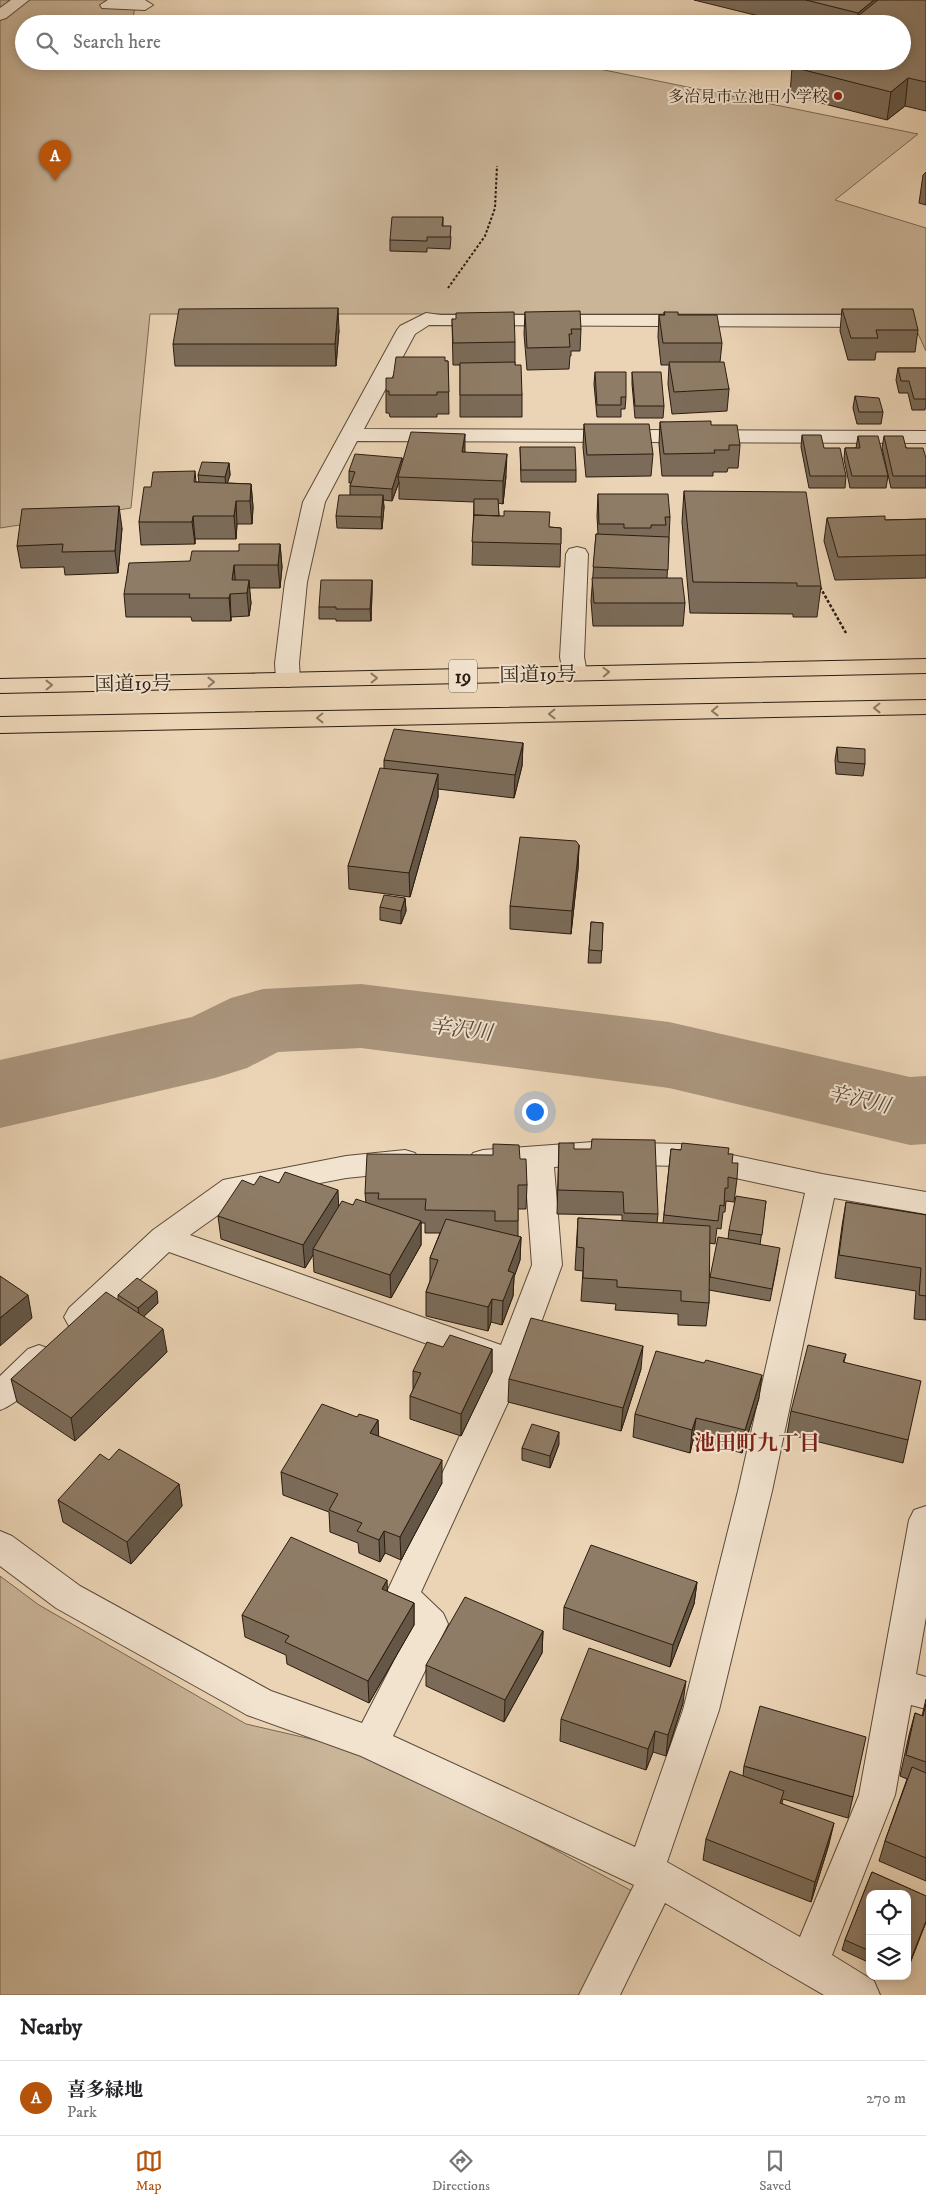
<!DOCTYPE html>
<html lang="en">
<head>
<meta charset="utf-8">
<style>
	body { margin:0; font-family:"IM FELL DW Pica","Noto Serif JP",serif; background:#f6f6f6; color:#202124 }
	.controls { position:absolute; right:15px; bottom:15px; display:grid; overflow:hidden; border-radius:10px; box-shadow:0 2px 12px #0003 }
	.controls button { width:45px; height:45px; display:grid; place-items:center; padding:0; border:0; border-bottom:1px solid #e0e0e0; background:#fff; color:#202124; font:25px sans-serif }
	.you { position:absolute; left:534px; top:1111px; width:18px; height:18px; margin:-12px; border:4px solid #fff; border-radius:50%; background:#1a73e8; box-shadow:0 0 0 8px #1a73e833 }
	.badge { display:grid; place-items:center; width:32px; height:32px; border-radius:50%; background:#b45309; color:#fff; font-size:16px; font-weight:700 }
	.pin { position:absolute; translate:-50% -41px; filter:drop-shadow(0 1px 2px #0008) }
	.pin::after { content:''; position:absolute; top:26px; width:18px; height:15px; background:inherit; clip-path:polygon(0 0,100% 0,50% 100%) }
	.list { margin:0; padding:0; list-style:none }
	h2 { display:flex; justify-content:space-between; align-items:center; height:65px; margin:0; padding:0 20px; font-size:21px }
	h2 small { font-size:16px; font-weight:400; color:#757577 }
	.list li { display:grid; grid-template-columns:32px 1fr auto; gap:15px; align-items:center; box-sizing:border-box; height:75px; padding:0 20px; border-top:1px solid #e0e0e0 }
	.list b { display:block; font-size:19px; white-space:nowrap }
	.list p { margin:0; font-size:16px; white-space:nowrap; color:#757577 }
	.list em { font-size:16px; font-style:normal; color:#757577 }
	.icon { flex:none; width:28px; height:28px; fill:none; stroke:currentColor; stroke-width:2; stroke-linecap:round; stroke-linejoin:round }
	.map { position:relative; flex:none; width:926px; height:1995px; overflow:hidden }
	.search { position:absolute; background:#fff; box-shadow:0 2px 12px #0003; left:15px; right:15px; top:15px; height:55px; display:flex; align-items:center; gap:12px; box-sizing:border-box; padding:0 18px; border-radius:28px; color:#757577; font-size:19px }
	.sheet { height:140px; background:#fff }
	nav { display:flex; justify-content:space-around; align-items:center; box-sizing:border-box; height:70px; border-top:1px solid #e0e0e0; background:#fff; font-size:14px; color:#757577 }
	nav a { display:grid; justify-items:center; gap:2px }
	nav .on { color:#b45309 }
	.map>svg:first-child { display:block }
	.green { fill:#cab599; stroke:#7a6854 }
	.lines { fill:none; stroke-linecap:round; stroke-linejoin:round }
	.river { fill:#aa957d; fill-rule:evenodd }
	.minor-casing { stroke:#5b4a39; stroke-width:2 }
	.highway-casing { stroke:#2b1c10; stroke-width:2 }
	.path-far1 { stroke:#2b1c10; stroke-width:2; stroke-dasharray:2.5 2; stroke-linecap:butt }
	.path { stroke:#2b1c10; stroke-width:2.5; stroke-dasharray:3 2; stroke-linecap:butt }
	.minor { fill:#f2e3cf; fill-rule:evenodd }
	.highway { fill:#ebd4b5; fill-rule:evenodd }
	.wall { fill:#7b6b58; stroke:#2b1c10 }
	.shaded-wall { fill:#645747; stroke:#2b1c10 }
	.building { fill:#8f7c66; stroke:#2b1c10 }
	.oneway { stroke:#8b7862 }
	.poi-dot { fill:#8f2418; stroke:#f2e3cf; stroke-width:2 }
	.labels { text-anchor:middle; stroke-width:4; stroke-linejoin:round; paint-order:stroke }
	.far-poi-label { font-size:16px; fill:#2b1c10; stroke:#f2e3cf; text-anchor:end }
	.shield { fill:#f2e3cf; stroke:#675849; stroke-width:1 }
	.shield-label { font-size:19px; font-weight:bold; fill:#2b1c10 }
	.street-label { font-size:20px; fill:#2b1c10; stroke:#f2e3cf }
	.water-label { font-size:21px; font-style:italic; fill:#574636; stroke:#f2e3cf }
	.neighbourhood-label { font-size:21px; font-weight:bold; fill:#7a1f14; stroke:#f2e3cf }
</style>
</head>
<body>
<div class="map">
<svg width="926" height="1995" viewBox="0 0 926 1995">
	<rect width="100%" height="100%" fill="#ebd4b5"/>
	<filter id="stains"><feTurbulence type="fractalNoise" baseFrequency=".004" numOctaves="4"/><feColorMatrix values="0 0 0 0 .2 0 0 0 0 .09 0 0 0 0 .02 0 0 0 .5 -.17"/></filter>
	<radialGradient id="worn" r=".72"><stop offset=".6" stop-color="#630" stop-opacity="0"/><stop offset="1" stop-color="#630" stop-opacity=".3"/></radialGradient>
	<path class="green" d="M0,0H136L132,24H24V61H560L918,134L835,200L926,228V351L909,314H150L131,508L0,528Z
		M0,1576L39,1605L246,1724L376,1754L634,1892L582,1995H0Z"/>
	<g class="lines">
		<path class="river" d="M361,984L669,1022L910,1077L926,1076V1144L910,1145L669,1088L361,1048L278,1052L247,1068L215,1078L0,1128V1060L192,1017L231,998L263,989Z"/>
		<g class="minor-casing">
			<path id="minor" d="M11,0H29L6,18L0,20V8Z
				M108,0H145L153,5L145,10L102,8L100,5Z
				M426,313L441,315H879L886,317L889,321L886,325L879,327L429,325L415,334L364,429L926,431V443L357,441L325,502L307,582L299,663L300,680L296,685L288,687L280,685L276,680L275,663L285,582L303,502L397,330L400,326Z
				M577,547L585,549L588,554L584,657L587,673L583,678L575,680L567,678L563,673L560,657L566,554L569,549Z
				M593,1142L680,1144L822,1174L926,1192V1214L834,1198L772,1491L719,1710L667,1862L800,1937L859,1795L909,1520L914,1510L926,1506V1617L916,1674L926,1677V1709L911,1705L895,1795L832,1955L874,1981L880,1995H824L665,1903L620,1995H579L634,1885L361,1756L247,1715L56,1608L0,1566V1531L12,1536L80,1586L271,1691L362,1723L411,1628L390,1607L385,1596L492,1367L169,1252L91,1326L80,1330L69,1326L64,1317L69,1308L153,1230L223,1180L346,1156L405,1150L415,1153L420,1161L415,1169L405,1172L346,1178L242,1198L190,1235L501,1345L532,1265L525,1169L483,1172L473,1169L468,1161L473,1153L483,1150ZM593,1164L680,1166L805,1193L738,1491L683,1710L635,1847L393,1736L448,1624L443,1613L421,1592L527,1361L562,1265L554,1167Z
				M39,1345L50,1349L55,1358C46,1376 18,1404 0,1410V1376L28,1349Z"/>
		</g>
		<g class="highway-casing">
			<path id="highway" d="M926,659V673L0,693V679Z
				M926,700V714L0,733V717Z"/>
		</g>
		<path class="path-far1" d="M448,288L485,236L495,208L497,166"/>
		<path class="path" d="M820,587L846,633"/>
		<use href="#minor" class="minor"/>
		<use href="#highway" class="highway"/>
	</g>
	<path class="wall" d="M694,0H926V111L905,106L887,120L790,95L792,67L902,24H791Z
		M926,172V205L919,203L923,175Z
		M443,217V226L451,237L450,249L427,248V252L390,251V240Z
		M842,309L918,330L915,352H876L875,360H848L840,331Z
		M525,312L581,329L580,351H571V356H570L569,369L527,370L524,334Z
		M664,312L678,315L722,343L720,362L729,389L727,411L672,414L668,384L669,365H661L658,337L659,315H664Z
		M452,319L515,342V365L522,395V417H460V365H453Z
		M339,330L336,366H175L173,344Z
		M445,361H448L449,414H437V417H390L389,413H386V391L393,378Z
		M898,368H926V408H925V410H912L908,393H899L896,380Z
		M595,372L626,397L625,409H621V417H597L594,384Z
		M632,372L664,406L663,418H635L632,384Z
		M855,396L883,412L881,424H857L853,408Z
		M660,422L711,425L740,445L738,468H728L727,472H713V476H662L659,444Z
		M584,424L653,454L651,476L586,477L583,447Z
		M802,435L824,448L846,476L845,488H809L801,447Z
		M858,436L888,476L886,488H850L844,459L845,448H856Z
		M884,436L926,458V488H891L882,448Z
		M520,447L576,470V482H521Z
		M465,452L506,476L503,504L498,503L499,516L549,527L561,528L560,567L472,565L474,502L399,499V482L392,501L383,500L384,507L382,529L337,528L336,516L350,495V486L351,483H349V471L402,458V462Z
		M229,463L230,475L227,483L251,484L253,507L252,524H237L236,539H195V544L141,545L139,522L151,487L195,471L196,482H199L198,475Z
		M684,491L821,586L817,617H793V614L690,613L682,522Z
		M598,494L670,517L667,578L685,603L683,626H593L591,601L596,534H598L597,516Z
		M827,518L885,520L926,519V578L835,580L824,541Z
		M122,528L118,573L65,575L64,567L21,568L17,546Z
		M280,544L282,567L280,588H249L251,603L249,616L231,617V621H192L191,617H126L124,594L190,561L239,551Z
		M372,580V592L371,621H336V619H319V607Z
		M523,743L522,766L514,798L438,789V797L410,897L349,889L348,866L384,768V760Z
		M837,747L865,764L863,776L836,774L835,760Z
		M579,845L578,869L571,934L510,929V906Z
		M405,898L406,911L401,924L380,920V907Z
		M591,922L603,923L601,963H588Z
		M559,1143L574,1149L658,1214L657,1223H663L671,1149L728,1154L732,1163L737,1179L734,1202L726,1201L725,1212H723L721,1229L717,1228L715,1244L709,1243V1282L710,1277L728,1239L729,1230L766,1201L760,1245L778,1260L770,1301L709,1290V1303L706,1326L678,1325V1314L615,1310L616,1304L581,1301L583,1271L575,1270L578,1218L622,1221V1215L557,1214Z
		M520,1159L527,1185L526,1209H518V1236L521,1237L520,1260L514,1277L513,1296L502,1325L491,1322L488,1331L426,1316V1292L430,1281V1258L440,1233H425V1223H421V1245L391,1298L314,1272L313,1255L305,1268L221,1239L218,1216L254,1185L279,1183L339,1206L353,1205L366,1203L365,1193Z
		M846,1202L926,1215V1320L914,1319L916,1291L835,1278L842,1226Z
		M118,1295L158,1303L144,1316L167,1352L75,1441L17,1402L11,1379L118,1300Z
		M443,1347L492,1349V1372L461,1436L410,1419V1396L413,1390V1371Z
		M846,1354L844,1362L908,1440L903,1463L787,1434L791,1411Z
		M641,1369L621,1431L508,1402L509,1379Z
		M759,1398L742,1453L693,1440L690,1453L633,1437L635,1414Z
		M357,1417L378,1420V1437L442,1483L401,1560L385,1553L380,1562L359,1553L358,1543L330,1532L329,1512L283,1495L281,1472Z
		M559,1444L550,1468L522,1460V1448Z
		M109,1460L179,1484L182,1506L131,1564L63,1522L58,1500Z
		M697,1582L694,1604L670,1667L563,1629L564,1607Z
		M388,1592L414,1603V1625L369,1703L287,1664L286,1655L245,1637L242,1615Z
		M543,1631L542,1653L504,1722L426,1686V1665Z
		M926,1699V1881L879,1861L885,1841L907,1779L900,1776L909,1735L915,1713L922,1716Z
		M683,1703L666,1756L653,1752L646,1770L560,1741L561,1719Z
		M744,1766L853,1797L848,1818L783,1799L782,1803L829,1844L811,1902L703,1860L706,1839L743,1776Z
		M872,1872L926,1896V1922L907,1971V1894H870V1963L842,1950L845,1940Z
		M897,1976H905L904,1979Z"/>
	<path class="shaded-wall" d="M874,0H901L857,24L858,13Z
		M908,78L905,106L887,120L891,92Z
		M338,308L339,330L336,366L335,344Z
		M465,434V456L462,452Z
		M507,454L506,476L503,504V481Z
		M402,458L403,470L398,477L399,482L392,501V489Z
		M229,463L230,475L226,488L225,477Z
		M251,484L253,507L252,524L250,501Z
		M383,495L384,507L382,529L381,517Z
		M236,501L237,524L236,539L234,516Z
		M119,506L122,528L118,573L115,551Z
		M193,516L195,539V544L192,522Z
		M280,544L282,567L280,588L278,565Z
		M234,565L236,588L232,580Z
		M249,580L251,603L249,616L247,593Z
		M372,580V592L371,621L370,609Z
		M230,594L231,617V621L229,598Z
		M523,743L522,766L514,798L515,775Z
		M438,774V797L410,897L409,873Z
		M579,845L578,869L571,934L572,911Z
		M405,898L406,911L401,924V911Z
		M338,1190L339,1214L313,1249V1255L305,1268L303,1245Z
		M421,1221V1245L391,1298L390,1275Z
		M521,1237L520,1260L514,1277L513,1296L502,1325L503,1301L508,1271Z
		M157,1291L158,1303L140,1320L138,1308Z
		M28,1295L32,1318L0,1346V1318Z
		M492,1299L491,1322L488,1331V1307Z
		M163,1329L167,1352L75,1441L71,1418Z
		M643,1346L641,1369L621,1431L623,1408Z
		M492,1349V1372L461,1436V1414Z
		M762,1375L759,1398L742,1453L745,1430Z
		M696,1418L693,1440L690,1453L692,1430Z
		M378,1420L379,1443L370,1433Z
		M559,1432V1444L550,1468V1456Z
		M442,1460V1483L401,1560L400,1537Z
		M179,1484L182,1506L131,1564L127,1542Z
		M384,1531L385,1553L380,1562L379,1540Z
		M387,1580L388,1602L382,1589Z
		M697,1582L694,1604L670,1667L673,1645Z
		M414,1603V1625L369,1703L368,1681Z
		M543,1631L542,1653L504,1722L505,1700Z
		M686,1681L683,1703L666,1756L668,1735Z
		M655,1731L653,1752L646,1770L648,1749Z
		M834,1823L829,1844L811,1902L815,1882Z
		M926,1921V1922L907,1971V1969Z"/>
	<path class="building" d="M806,0H874L858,13Z
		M878,0H926V82L908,78L891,92L792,67L800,61H902V24H848Z
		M392,217H443L442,226H451L450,237H427V241L390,240Z
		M338,308L335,344H173L179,309Z
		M842,309H913L918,330H876L878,338H851Z
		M580,311L581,329H571L572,334H569L570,347L527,348L525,312Z
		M514,312L515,342L453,343L452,319H456V313Z
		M664,312H678V315H717L722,343H663L659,315H665Z
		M396,357H445V361H448L449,392H437V395H389V391H386V378H393Z
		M515,362V365H521L522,395H460V363Z
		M669,362H724L729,389L674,392Z
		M898,368H926V399H914L909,381H901Z
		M595,372H626V397H621V405H597Z
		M632,372H661L664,406H635Z
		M855,396L879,398L883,412H859Z
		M711,421V425H737L740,445H729V450H714L715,453L664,454L660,422Z
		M584,424H649L653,454L587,455Z
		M411,432L465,434L462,452L507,454L503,481L398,477Z
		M802,435H821L824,448H840L846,476H810Z
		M858,436H878L888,476H852L845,448H860Z
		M884,436H903L906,448H923L926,458V476H893Z
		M520,447H575L576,470H521Z
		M355,454L402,458L392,489L350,486L355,472L349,471Z
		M202,462L229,463L225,477L198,475Z
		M195,471L194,482L251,484L250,501H236L234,516H193L192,522H139L144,487H151L153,472Z
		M684,491L806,492L821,586H797V583L693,582Z
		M598,494H668L670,517H665L666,525H651V528H624V524H599Z
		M339,495H383L381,517L336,516Z
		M474,499H498L499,516L474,515Z
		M119,506L115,551L62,552L63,544L17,546L22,509Z
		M504,511L550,512L549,527L561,528V544L472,542L474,515L504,516Z
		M885,516V520L926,519V555L838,557L827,518Z
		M596,534L669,537L668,570L593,567Z
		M239,544H280L278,565H234L232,580H249L247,593L230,594L229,598H189L190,594H124L129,563L190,561L192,551H239Z
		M592,578H682L685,603H594Z
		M321,580H372L370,609H336V607H319Z
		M394,729L523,743L515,775L384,760Z
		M837,747L865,749V764L838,762Z
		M380,768L438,774L409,873L348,866Z
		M520,837L576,841L579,845L572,911L510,906Z
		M384,895L405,898L401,911L380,907Z
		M591,922L603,923L602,951L589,950Z
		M592,1139L655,1140L658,1214L624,1213L623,1192L558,1190L559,1143H574V1149H591Z
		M682,1143L729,1148L728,1154H733L732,1163H738L737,1179L728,1177V1188H725L724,1206L720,1205L718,1221L664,1215L671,1149L681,1150Z
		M493,1144L519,1145L520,1159H526L527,1185H518V1221H495V1211L425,1210L426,1199H378L379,1193H365L367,1154L493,1155Z
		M285,1172L338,1190L303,1245L218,1216L242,1180L254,1185L260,1176L279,1183Z
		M736,1196L766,1201L762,1235L729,1230Z
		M356,1199L421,1221L390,1275L313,1249L342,1201L353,1205Z
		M846,1202L926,1215V1296L919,1295L921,1268L839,1255Z
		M578,1218L710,1226L709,1303L681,1301V1291L617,1287V1280L583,1278L584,1248L577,1247Z
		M446,1219L521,1237L508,1271L514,1273L503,1301L492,1299L488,1307L426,1292L438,1260L430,1258Z
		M718,1237L780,1248L772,1289L710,1277Z
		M0,1276L28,1295L0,1318Z
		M137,1278L157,1291L138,1308L118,1295Z
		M106,1292L163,1329L71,1418L11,1379Z
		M531,1318L643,1346L623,1408L509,1379Z
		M450,1335L492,1349L461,1414L410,1396L421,1373L413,1371L427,1342L443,1347Z
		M808,1345L846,1354L843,1362L921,1381L908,1440L791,1411Z
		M656,1351L704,1363L706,1360L762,1375L745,1430L696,1418L692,1430L635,1414Z
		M322,1404L357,1417L359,1414L378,1420L370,1433L442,1460L400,1537L384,1531L379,1540L357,1531L362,1523L329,1510L338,1494L281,1472Z
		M532,1424L559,1432L550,1456L522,1448Z
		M119,1449L179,1484L127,1542L58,1500L100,1454L109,1460Z
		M291,1537L387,1580L382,1589L414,1603L368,1681L285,1642L289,1636L242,1615Z
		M591,1545L697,1582L673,1645L564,1607Z
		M465,1597L543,1631L505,1700L426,1665Z
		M589,1648L686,1681L668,1735L655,1731L648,1749L561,1719Z
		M926,1704V1762L906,1755L915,1713L923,1716Z
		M760,1706L866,1737L853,1797L744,1766Z
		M912,1767L926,1773V1858L885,1841Z
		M730,1771L784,1791L780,1803L834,1823L815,1882L706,1839Z
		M872,1872L926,1896V1921L907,1969V1894H870V1951L845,1940Z"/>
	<defs><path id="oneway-chevron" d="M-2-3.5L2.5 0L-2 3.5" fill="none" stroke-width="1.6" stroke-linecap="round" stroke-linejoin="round" transform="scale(1.25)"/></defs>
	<g class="oneway">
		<use href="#oneway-chevron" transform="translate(606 672) rotate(-2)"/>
		<use href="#oneway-chevron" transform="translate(374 678) rotate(-1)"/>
		<use href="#oneway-chevron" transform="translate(211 682) rotate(-1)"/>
		<use href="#oneway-chevron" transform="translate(49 685) rotate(-1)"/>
		<use href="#oneway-chevron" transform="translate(877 708) rotate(179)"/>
		<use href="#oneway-chevron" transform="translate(715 711) rotate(179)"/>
		<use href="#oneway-chevron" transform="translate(552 714) rotate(179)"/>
		<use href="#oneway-chevron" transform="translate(320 718) rotate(179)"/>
	</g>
	<circle class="poi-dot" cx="838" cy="96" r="5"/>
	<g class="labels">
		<g class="far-poi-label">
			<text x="828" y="102">多治見市立池田小学校</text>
		</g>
		<rect class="shield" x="449" y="659.5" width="28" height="33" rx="4"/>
		<g class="shield-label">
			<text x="463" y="683">19</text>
		</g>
		<g class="street-label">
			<text transform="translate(538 674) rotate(-1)" y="7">国道19号</text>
			<text transform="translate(133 683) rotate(-1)" y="7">国道19号</text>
		</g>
		<g class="water-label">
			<text transform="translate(461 1029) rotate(7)" y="7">辛沢川</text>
			<text transform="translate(859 1099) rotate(13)" y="7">辛沢川</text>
		</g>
		<g class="neighbourhood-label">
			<text x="757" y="1450">池田町九丁目</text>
		</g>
	</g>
	<rect width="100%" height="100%" filter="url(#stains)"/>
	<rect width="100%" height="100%" fill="url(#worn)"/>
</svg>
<div class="controls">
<button><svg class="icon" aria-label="locate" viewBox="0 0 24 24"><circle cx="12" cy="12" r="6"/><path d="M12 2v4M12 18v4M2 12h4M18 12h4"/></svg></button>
<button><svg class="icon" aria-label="layers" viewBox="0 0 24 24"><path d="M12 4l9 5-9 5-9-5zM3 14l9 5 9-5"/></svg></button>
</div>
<div class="you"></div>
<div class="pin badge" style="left:55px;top:181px">A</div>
<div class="search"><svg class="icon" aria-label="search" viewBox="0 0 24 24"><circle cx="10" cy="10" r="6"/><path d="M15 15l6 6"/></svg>Search here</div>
</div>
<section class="sheet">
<h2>Nearby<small></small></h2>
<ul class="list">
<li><span class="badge">A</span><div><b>喜多緑地</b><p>Park</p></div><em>270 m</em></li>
</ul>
</section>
<nav>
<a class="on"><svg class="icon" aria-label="map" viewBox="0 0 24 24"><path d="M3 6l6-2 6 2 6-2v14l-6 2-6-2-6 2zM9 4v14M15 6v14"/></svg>Map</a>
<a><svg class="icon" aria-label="directions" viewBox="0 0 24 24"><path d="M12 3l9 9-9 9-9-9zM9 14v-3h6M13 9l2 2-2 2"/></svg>Directions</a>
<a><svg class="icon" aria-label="saved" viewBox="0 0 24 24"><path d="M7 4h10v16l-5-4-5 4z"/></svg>Saved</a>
</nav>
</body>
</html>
